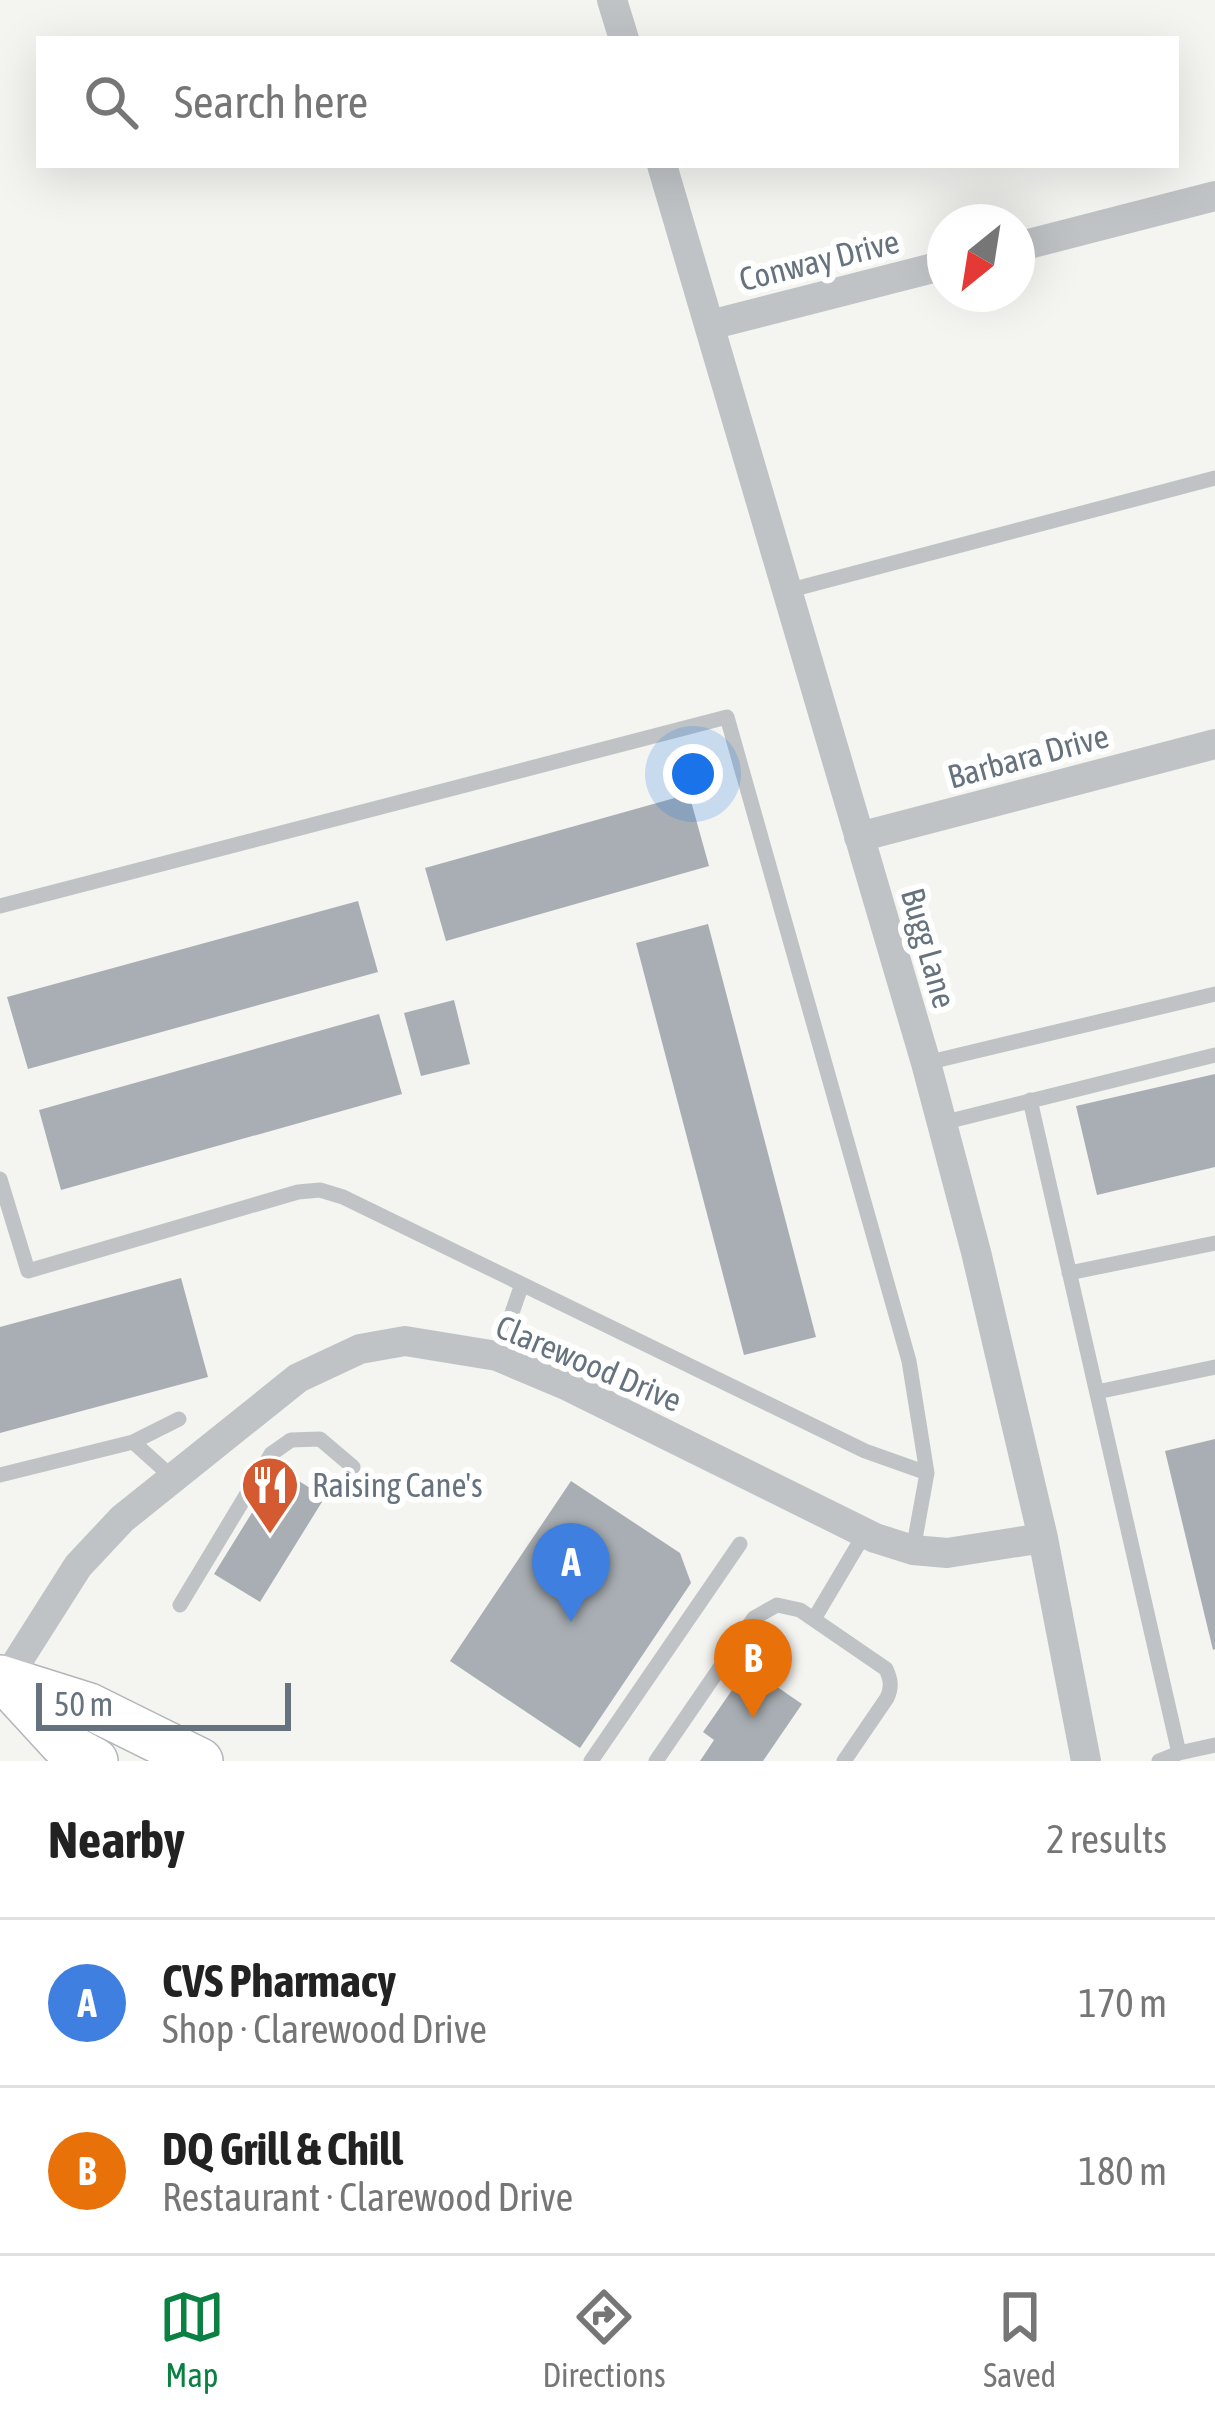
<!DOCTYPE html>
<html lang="en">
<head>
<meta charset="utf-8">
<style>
	body { margin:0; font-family:"Asap Condensed",sans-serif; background:#f6f6f6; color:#222 }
	.compass { position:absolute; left:927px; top:204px; width:108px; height:108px; border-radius:50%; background:#fff; box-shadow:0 12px 48px #0002; rotate:210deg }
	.scale { position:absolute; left:36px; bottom:30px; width:255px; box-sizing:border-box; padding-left:12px; border:6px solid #66737f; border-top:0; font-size:33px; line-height:42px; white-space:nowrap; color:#66737f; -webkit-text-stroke:9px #fff; paint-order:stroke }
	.you { position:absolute; left:693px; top:774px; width:42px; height:42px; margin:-30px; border:9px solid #fff; border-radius:50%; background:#1a73e8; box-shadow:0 0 0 18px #1a73e833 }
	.badge { display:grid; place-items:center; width:78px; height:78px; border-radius:50%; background:#0b8043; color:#fff; font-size:39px; font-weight:700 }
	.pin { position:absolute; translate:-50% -99px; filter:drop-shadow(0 3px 6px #0008) }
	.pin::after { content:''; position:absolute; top:63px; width:42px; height:36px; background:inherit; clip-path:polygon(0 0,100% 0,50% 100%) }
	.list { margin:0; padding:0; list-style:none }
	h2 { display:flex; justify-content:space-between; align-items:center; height:156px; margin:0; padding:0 48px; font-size:51px }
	h2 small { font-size:39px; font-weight:400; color:#767676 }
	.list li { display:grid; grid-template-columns:78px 1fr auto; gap:36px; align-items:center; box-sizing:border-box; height:168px; padding:0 48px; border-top:3px solid #e0e0e0 }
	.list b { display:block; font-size:45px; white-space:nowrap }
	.list p { margin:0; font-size:39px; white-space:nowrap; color:#767676 }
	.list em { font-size:39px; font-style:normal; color:#767676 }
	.icon { flex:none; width:66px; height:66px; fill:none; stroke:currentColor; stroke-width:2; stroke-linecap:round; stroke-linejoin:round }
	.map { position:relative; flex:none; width:1215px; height:1761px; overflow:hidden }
	.search { position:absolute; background:#fff; box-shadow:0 12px 48px #0002; left:36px; right:36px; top:36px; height:132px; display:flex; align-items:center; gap:30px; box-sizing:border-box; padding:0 42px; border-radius:0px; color:#767676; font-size:45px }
	.sheet { height:492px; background:#fff }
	nav { display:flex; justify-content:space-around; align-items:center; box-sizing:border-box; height:168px; border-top:3px solid #e0e0e0; background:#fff; font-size:33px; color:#767676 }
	nav a { display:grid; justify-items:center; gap:6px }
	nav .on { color:#0b8043 }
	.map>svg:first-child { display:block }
	.building { fill:#a8aeb3 }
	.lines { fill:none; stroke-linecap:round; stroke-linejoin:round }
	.primary-casing { stroke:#b3b6b9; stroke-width:48 }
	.service { stroke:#c0c3c6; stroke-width:15 }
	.minor { stroke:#c0c3c6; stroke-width:30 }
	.primary { stroke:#fff; stroke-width:45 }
	.labels { text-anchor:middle; stroke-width:12; stroke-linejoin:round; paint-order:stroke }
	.street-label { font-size:33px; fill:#66737f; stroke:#fff }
	.poi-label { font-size:33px; fill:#66737f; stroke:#fff; text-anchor:start }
</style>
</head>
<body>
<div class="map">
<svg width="1215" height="1761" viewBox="0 0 1215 1761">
	<rect width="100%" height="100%" fill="#f4f4f1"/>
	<path class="building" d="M689,794L709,866L446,941L425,868Z
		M358,901L378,972L28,1069L7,997Z
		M708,924L816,1337L744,1355L636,943Z
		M454,1000L470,1064L421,1076L404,1013Z
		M379,1014L402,1094L61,1190L39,1110Z
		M1215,1074V1167L1097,1195L1076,1106Z
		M181,1278L208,1377L0,1433V1327Z
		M1215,1439V1649L1213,1650L1165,1451Z
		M279,1469L325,1497L260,1602L214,1574Z
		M571,1481L680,1553L691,1583L580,1748L450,1661Z
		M748,1667L802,1704L763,1761H700L714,1740L703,1732Z"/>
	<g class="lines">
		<g class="primary-casing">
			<path id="primary" d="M0,1678L89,1706L200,1761
				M7,1683L62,1743L95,1761"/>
		</g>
		<path class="service" d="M787,591L1215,478
			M0,906L727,717L909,1361L927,1473L913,1550
			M926,1063L1215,994
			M1030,1100L1179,1753
			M942,1123L1215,1055
			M0,1179L28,1271L298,1192L320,1190L343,1197L865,1451L927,1473
			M1069,1273L1215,1243
			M497,1356L522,1284
			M1097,1392L1215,1367
			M133,1442L179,1419
			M0,1475L133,1442L172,1477
			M180,1605L271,1454L291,1440L320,1439L353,1467
			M814,1619L865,1533
			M591,1761L740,1544
			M656,1761L754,1618L777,1605L800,1610L886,1669C891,1680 892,1687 887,1698L844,1761
			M1159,1761L1179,1753L1215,1745"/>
		<path class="minor" d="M612,0L624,39
			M662,165L926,1063L976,1252L1043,1538L1086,1761
			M1017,247L1215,196
			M710,325L945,265
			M859,837L1215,744
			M5,1681L78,1566L122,1519L298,1378L360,1349L405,1341L497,1356L568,1386L875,1538L913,1550L947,1553L1043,1538"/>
		<use href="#primary" class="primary"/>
	</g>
	<defs>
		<g id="restaurant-pin" transform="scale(3)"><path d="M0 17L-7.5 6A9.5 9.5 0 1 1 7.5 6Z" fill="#d45b31" stroke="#fff"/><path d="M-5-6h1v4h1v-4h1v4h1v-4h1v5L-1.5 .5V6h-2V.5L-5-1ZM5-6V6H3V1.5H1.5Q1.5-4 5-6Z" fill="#fff"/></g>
	</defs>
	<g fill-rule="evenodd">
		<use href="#restaurant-pin" x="270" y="1485"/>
	</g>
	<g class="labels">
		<g class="street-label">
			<text transform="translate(819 260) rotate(-14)" y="12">Conway Drive</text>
			<text transform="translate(1028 756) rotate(-15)" y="12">Barbara Drive</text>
			<text transform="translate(929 948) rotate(74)" y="12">Bugg Lane</text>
			<text transform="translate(589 1363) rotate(23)" y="12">Clarewood Drive</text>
		</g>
		<g class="poi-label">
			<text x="312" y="1497">Raising Cane's</text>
		</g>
	</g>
</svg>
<svg class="compass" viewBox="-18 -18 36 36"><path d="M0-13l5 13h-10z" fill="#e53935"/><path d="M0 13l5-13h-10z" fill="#767676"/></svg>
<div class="scale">50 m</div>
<div class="you"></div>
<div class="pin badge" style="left:571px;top:1622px;background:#3f7fe0">A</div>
<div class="pin badge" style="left:753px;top:1718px;background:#e8710a">B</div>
<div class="search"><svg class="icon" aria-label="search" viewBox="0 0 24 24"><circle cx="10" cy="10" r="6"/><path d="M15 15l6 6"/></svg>Search here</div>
</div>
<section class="sheet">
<h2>Nearby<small>2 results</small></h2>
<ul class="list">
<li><span class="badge" style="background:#3f7fe0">A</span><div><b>CVS Pharmacy</b><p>Shop · Clarewood Drive</p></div><em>170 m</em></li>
<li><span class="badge" style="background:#e8710a">B</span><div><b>DQ Grill &amp; Chill</b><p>Restaurant · Clarewood Drive</p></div><em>180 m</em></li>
</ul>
</section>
<nav>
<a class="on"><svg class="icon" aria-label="map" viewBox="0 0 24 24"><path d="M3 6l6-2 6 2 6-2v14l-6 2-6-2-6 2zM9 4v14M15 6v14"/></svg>Map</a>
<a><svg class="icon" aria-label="directions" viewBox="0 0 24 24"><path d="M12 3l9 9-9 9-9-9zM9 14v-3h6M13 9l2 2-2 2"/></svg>Directions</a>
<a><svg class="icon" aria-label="saved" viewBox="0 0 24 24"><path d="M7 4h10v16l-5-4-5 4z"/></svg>Saved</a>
</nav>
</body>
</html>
